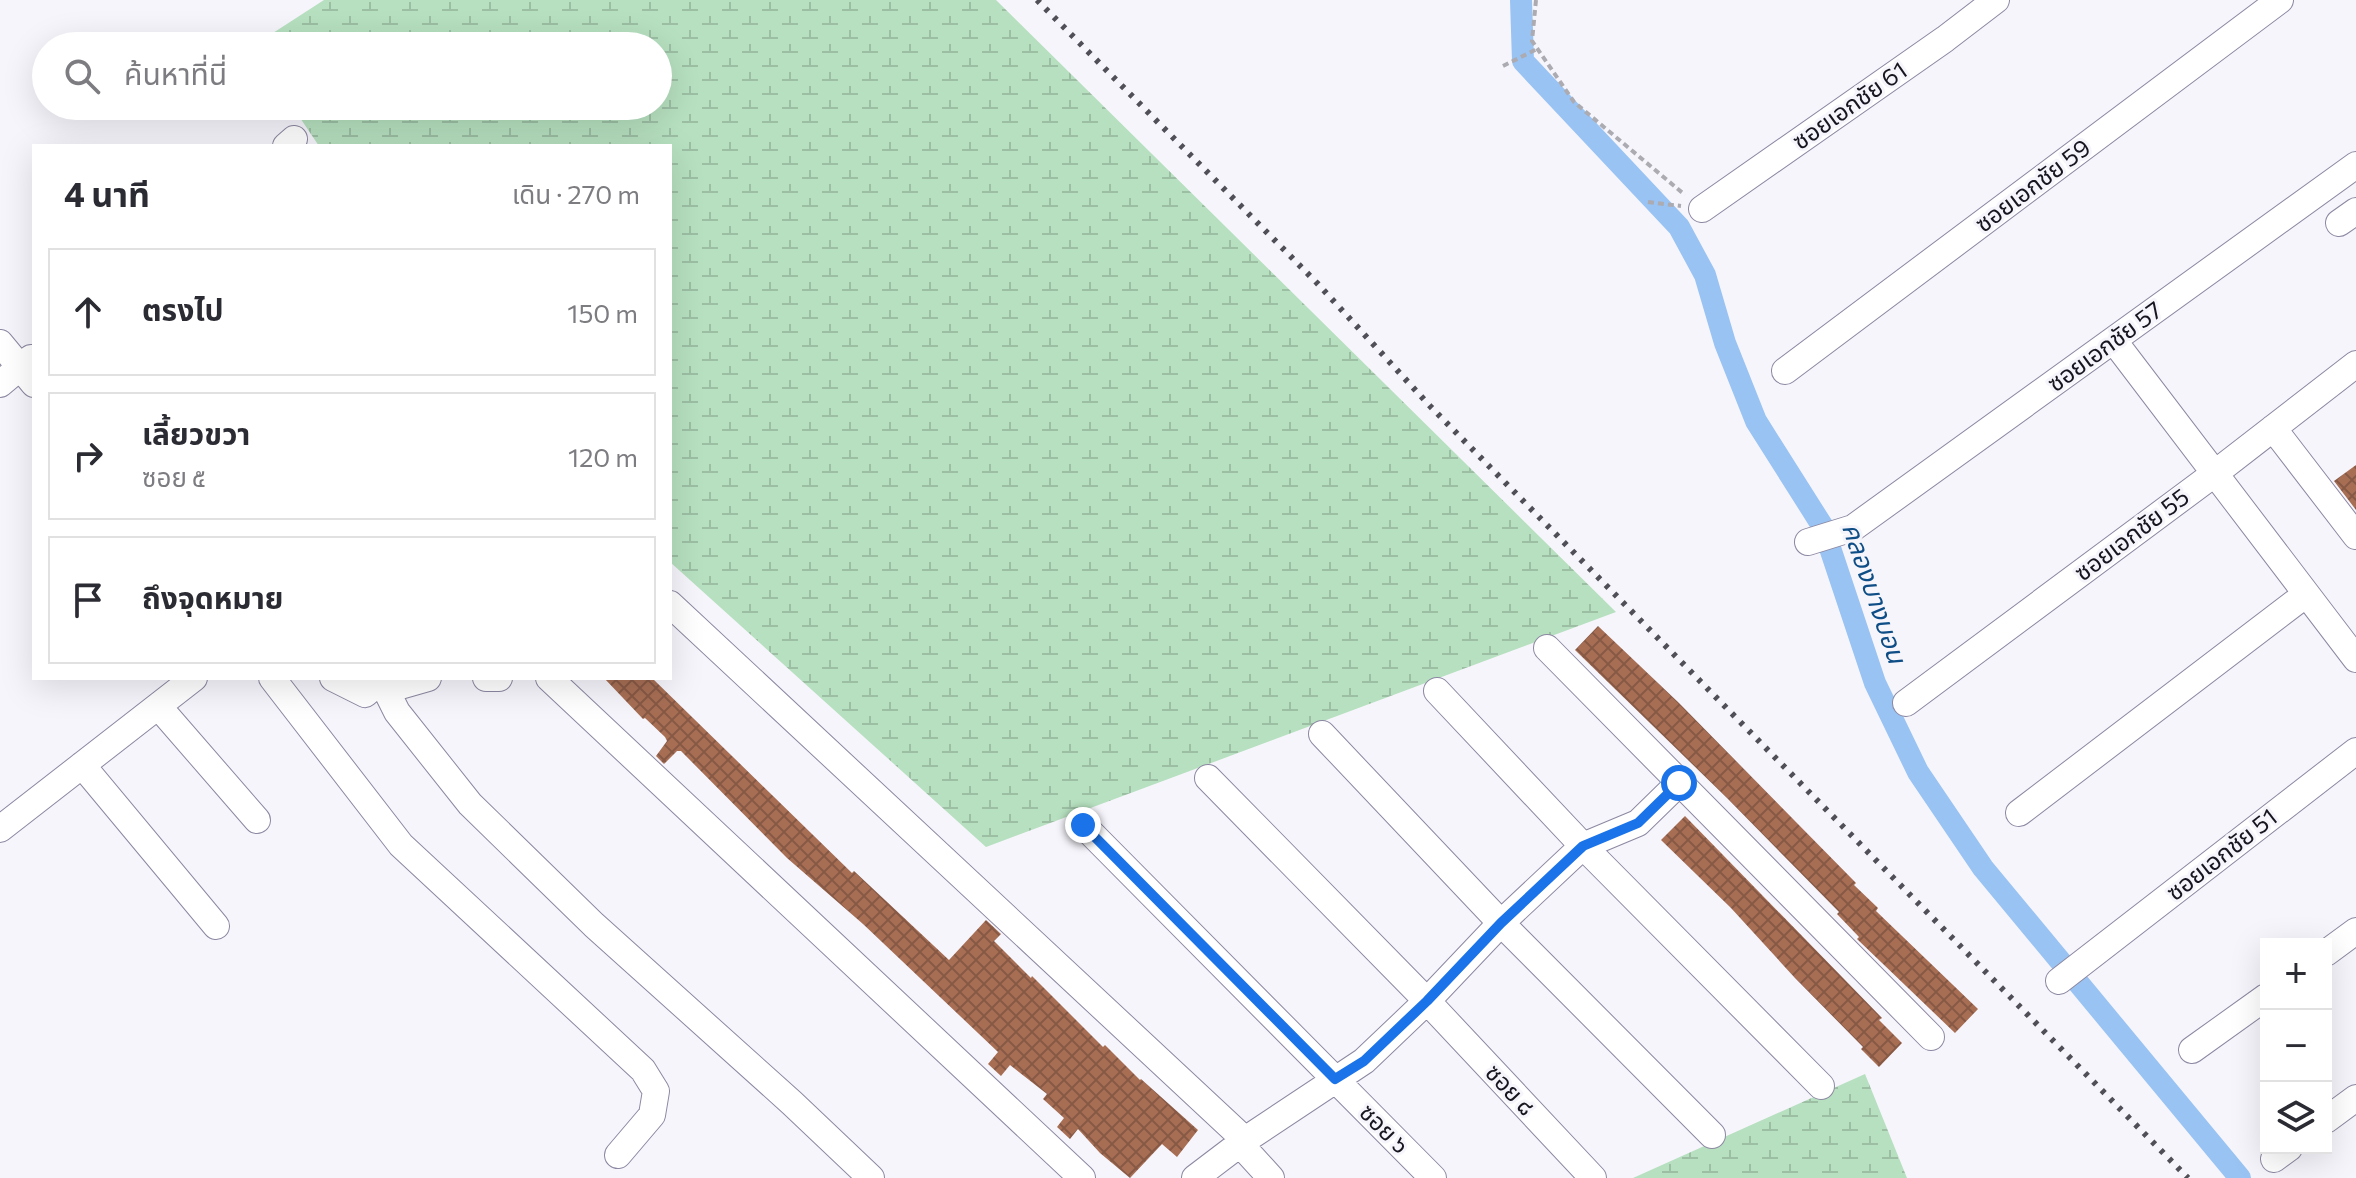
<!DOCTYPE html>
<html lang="th">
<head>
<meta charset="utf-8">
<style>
	body { margin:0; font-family:Commissioner,"Noto Sans Thai",sans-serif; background:#f2f2f3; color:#2b2b33 }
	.controls { position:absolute; right:24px; bottom:24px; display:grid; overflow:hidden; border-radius:0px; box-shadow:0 8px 32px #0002 }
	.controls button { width:72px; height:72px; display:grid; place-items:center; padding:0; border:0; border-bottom:2px solid #e1e1e2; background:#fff; color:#2b2b33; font:40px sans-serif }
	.stop { position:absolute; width:24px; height:24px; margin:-18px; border:6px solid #1a73e8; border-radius:50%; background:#fff }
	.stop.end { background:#1a73e8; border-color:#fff; box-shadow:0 2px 8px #0008 }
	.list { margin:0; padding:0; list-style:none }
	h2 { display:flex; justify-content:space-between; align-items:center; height:104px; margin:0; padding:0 32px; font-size:34px }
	h2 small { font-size:26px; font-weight:400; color:#7c7c81 }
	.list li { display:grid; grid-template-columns:52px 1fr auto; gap:24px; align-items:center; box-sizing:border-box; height:128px; margin:0 16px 16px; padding:0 16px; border:2px solid #e1e1e2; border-radius:0px }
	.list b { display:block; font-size:30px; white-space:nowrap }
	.list p { margin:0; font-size:26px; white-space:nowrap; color:#7c7c81 }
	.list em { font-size:26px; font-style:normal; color:#7c7c81 }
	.icon { flex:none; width:44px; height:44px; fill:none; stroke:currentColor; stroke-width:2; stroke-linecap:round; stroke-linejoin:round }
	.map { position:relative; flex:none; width:2356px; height:1178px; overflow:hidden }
	.search { position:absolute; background:#fff; box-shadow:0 8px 32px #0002; left:32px; top:32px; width:640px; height:88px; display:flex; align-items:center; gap:20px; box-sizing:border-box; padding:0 28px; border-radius:44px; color:#7c7c81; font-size:30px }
	.panel { position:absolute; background:#fff; box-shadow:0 8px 32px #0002; left:32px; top:144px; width:640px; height:536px; border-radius:0px }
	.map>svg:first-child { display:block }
	.wetland { fill:url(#wetland-marsh) }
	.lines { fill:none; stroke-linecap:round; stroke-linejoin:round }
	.canal { stroke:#98c3f3; stroke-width:22 }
	.building { fill:url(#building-cross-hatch) }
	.minor-casing { stroke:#8d88a2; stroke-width:28 }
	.path { stroke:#acabb2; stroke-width:4; stroke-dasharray:6 4; stroke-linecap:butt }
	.minor { stroke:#fff; stroke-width:26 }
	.rail { stroke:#504f58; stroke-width:6; stroke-dasharray:4 8; stroke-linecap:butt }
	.route { stroke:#1a73e8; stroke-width:10 }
	.labels { text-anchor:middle; stroke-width:6; stroke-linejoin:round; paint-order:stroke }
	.street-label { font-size:24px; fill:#17151f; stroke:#f6f5fb }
	.water-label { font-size:26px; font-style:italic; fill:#0e4d86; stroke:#f6f5fb }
</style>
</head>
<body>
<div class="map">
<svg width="2356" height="1178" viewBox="0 0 2356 1178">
	<defs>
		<pattern id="wetland-marsh" width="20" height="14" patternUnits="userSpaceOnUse" patternTransform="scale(2)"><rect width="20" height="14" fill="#b6e0bf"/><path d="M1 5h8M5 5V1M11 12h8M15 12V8" fill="none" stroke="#9cbfa4"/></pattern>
		<pattern id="building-cross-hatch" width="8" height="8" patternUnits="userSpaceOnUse" patternTransform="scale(2)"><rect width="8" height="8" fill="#a76e54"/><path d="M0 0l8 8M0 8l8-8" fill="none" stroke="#875945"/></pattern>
	</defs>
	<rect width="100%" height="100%" fill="#f6f5fb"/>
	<path class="wetland" d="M324,0H996L1616,612L986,847L670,562V146H319L292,106H658V46H253Z
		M1865,1074L1907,1178H1633Z"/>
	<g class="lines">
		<path class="canal" d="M1521,0L1523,61L1679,227L1705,275L1725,343L1756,421L1823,527L1875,683L1918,772L1983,868L2240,1178"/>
	</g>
	<path class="building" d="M2356,465V510L2334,481Z
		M1598,626L1679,703L1856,883L1854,885L1878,908L1876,911L1978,1009L1955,1033L1857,939L1859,937L1837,914L1839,912L1727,798L1575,650Z
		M604,678H652L852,873L854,871L949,960L986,920L1001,934L994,941L1031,978L1032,976L1103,1047L1105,1045L1140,1080L1141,1079L1198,1130L1177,1157L1162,1144L1130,1178L1100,1153L1078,1129L1070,1139L1057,1127L1064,1118L1043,1099L1047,1094L1010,1065L1001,1076L988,1064L998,1052L863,924L787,858L681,751H677L664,764L656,756L667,741L665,737L645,718L643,719Z
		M1685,816L1882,1018L1879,1020L1902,1043L1879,1067L1861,1049L1863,1047L1795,978L1731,908L1661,840Z"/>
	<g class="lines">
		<g class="minor-casing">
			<path id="minor" d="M286,146L294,139
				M1702,209L1945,39L1996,0
				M2339,223L2356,211
				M2114,341L2356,659
				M0,343L34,384
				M1785,371L2280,0
				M0,384L31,358
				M2273,428L2356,536
				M1808,542L1853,528L2356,165
				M670,604L1245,1140
				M1547,648L1931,1037
				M272,678L401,845L643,1070L656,1091L652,1115L618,1155
				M333,678L365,694L384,678
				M380,678L397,712L470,804L594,925L792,1103L871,1178
				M486,678H499
				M549,678L1082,1178
				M380,682L400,686L428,678
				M1437,691L1583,846L1821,1086
				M1906,703L2214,474L2356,364
				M158,706L257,820
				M1322,734L1501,923L1712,1135
				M82,765L216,926
				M1208,778L1427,1001L1593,1178
				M2019,813L2305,595
				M1083,825L1433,1178
				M0,829L194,678
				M2326,953L2356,931
				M2059,981L2356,751
				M2192,1050L2266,997
				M2326,1120L2356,1098
				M1240,1144L1271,1178
				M2274,1159L2289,1148
				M1195,1178L1245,1140L1364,1061L1427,1001L1501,923L1583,846L1638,823L1679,783"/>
		</g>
		<path class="path" d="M1536,0L1532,41L1574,102L1685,195
			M1503,66L1537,49
			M1648,202L1681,206"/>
		<use href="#minor" class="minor"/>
		<path class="rail" d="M1037,0L1317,283L1430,406L2188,1178"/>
	</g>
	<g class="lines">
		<path class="route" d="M1083,825L1335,1079L1364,1061L1427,1001L1501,923L1583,846L1638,823L1679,783"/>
	</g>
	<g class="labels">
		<g class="street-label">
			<text transform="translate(1850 106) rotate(-35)" y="8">ซอยเอกชัย 61</text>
			<text transform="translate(2033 186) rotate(-37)" y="8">ซอยเอกชัย 59</text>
			<text transform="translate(2105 347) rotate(-36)" y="8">ซอยเอกชัย 57</text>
			<text transform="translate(2132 535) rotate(-37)" y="8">ซอยเอกชัย 55</text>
			<text transform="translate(2222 855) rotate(-38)" y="8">ซอยเอกชัย 51</text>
			<text transform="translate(1510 1090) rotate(47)" y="8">ซอย ๘</text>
			<text transform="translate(1384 1129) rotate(45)" y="8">ซอย ๖</text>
		</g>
		<g class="water-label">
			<text transform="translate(1874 593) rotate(71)" y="9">คลองบางบอน</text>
		</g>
	</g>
</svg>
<div class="controls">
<button>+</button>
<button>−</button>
<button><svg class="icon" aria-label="layers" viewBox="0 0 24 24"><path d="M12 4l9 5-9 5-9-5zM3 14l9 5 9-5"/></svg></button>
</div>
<div class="stop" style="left:1679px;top:783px"></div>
<div class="stop end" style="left:1083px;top:825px"></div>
<div class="search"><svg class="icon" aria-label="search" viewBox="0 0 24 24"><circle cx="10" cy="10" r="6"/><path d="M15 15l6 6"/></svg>ค้นหาที่นี่</div>
<section class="panel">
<h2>4 นาที<small>เดิน · 270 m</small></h2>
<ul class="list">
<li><svg class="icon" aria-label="ahead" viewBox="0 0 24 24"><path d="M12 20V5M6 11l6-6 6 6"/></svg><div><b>ตรงไป</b></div><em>150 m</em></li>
<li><svg class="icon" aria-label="right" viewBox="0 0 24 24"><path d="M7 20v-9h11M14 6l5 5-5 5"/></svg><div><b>เลี้ยวขวา</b><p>ซอย ๕</p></div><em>120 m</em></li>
<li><svg class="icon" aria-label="arrive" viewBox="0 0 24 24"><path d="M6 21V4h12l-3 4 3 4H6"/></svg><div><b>ถึงจุดหมาย</b></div></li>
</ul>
</section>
</div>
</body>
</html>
